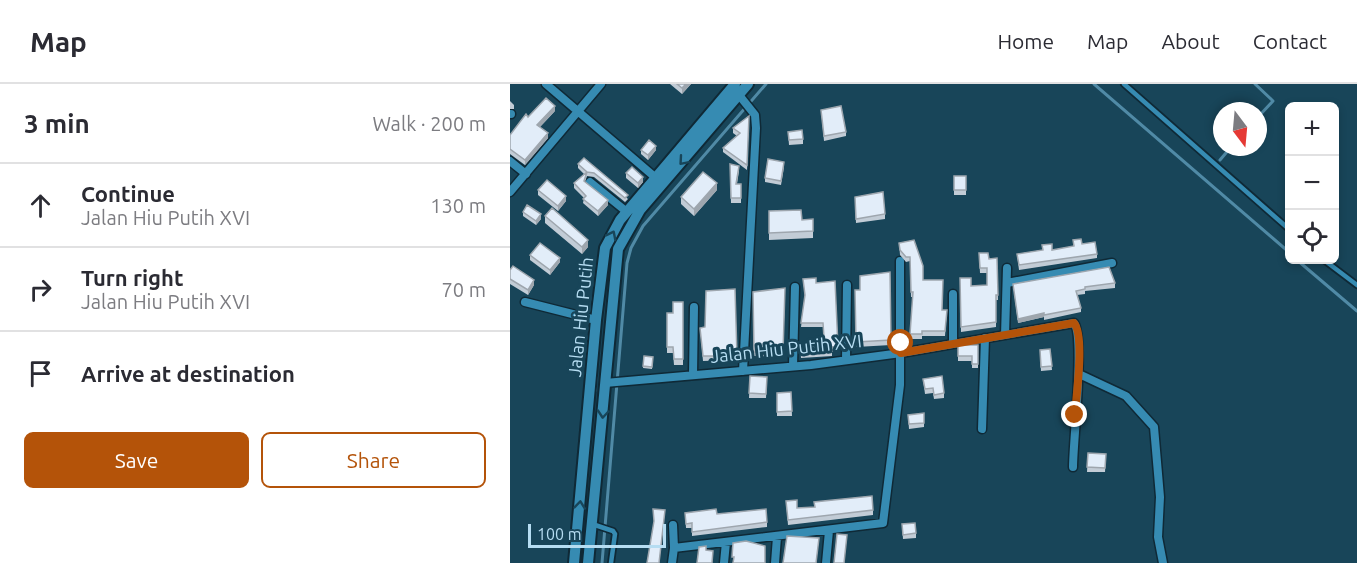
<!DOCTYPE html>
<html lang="en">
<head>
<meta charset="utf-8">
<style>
	body { margin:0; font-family:Ubuntu,sans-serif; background:#f2f2f3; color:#2b2b33 }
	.controls { position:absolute; right:18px; top:18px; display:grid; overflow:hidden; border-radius:9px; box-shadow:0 3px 9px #0003 }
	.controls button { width:54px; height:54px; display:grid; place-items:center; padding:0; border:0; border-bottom:2px solid #e1e1e2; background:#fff; color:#2b2b33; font:30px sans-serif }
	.compass { position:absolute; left:703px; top:18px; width:54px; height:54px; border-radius:50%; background:#fff; box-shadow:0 3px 9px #0003; rotate:164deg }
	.scale { position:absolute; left:18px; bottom:15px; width:138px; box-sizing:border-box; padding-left:6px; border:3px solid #b6ddf2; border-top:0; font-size:16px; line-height:21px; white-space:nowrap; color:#b6ddf2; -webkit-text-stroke:4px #184559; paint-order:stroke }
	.stop { position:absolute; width:18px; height:18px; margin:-14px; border:4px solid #b45309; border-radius:50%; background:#fff }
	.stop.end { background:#b45309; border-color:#fff; box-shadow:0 2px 6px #0008 }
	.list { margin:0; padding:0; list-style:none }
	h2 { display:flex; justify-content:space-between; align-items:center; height:78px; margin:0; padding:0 24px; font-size:26px }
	h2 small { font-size:20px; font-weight:400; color:#7c7c81 }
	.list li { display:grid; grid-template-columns:39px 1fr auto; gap:18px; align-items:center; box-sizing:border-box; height:84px; padding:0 24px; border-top:2px solid #e1e1e2 }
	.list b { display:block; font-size:22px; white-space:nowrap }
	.list p { margin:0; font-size:20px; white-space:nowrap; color:#7c7c81 }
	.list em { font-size:20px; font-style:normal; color:#7c7c81 }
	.actions { display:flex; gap:12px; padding:18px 24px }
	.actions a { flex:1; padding:14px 0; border:2px solid #b45309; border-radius:9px; text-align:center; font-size:21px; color:#b45309 }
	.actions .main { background:#b45309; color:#fff }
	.icon { flex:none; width:33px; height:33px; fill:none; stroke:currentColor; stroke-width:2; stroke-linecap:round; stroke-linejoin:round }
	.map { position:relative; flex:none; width:847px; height:479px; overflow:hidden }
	header { display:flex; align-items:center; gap:36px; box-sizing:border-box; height:84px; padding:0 30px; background:#fff; border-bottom:2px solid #e1e1e2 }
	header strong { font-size:28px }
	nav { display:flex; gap:33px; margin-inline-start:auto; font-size:21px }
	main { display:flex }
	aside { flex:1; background:#fff }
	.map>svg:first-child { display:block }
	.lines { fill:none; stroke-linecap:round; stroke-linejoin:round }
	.stream { stroke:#508aa6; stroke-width:3 }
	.service-casing { stroke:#0f2936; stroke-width:8 }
	.minor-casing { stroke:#0f2936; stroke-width:11 }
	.tertiary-casing { stroke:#0f2936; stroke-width:14 }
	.service { stroke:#368bb2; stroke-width:4.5 }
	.minor { stroke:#368bb2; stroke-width:8 }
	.tertiary { stroke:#368bb2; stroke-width:10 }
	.wall { fill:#c2ccd6 }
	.shaded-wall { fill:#9ea6ae }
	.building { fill:#e2edf9; stroke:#9ea6ae; stroke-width:1.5 }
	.oneway { stroke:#184559 }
	.route { stroke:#b45309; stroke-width:8 }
	.labels { text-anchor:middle; stroke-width:6; stroke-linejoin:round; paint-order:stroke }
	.street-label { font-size:18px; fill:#b6ddf2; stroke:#184559 }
</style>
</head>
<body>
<header>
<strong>Map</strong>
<nav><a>Home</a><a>Map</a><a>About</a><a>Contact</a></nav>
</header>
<main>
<aside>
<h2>3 min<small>Walk · 200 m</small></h2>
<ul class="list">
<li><svg class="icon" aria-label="ahead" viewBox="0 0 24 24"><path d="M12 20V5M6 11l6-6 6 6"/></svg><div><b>Continue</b><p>Jalan Hiu Putih XVI</p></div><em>130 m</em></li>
<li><svg class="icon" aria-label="right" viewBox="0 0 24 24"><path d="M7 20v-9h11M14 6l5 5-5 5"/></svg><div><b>Turn right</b><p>Jalan Hiu Putih XVI</p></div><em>70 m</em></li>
<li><svg class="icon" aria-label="arrive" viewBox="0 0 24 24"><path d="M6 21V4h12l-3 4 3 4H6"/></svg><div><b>Arrive at destination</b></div></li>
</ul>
<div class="actions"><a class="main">Save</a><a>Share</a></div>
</aside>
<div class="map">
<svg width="847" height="479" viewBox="0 0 847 479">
	<rect width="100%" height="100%" fill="#184559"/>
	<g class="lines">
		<path class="stream" d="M584,0L780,169
			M745,0L763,17L748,33
			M710,76L721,63
			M787,176L847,227
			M85,307L86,293
			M92,479L117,179L121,164L133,142L256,0"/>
		<g class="service-casing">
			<path id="service" d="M614,0L780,146
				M814,176L847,201
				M82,440L103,447L105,450L101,479"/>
		</g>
		<g class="minor-casing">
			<path id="minor" d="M36,0L146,94
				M229,11L245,31L246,44L233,287
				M0,30H1
				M0,77L16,90
				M80,98L117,128
				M0,108L91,0
				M497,199L602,179
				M15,218L86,236
				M495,251L497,184
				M443,260V210
				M336,276L337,201
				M283,282L285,203
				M569,290L616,312L644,343L650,413L648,453L653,479
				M183,291L184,223
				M95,299L301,281L391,269L564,239C575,252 563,359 563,383
				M472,345L475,254
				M163,441L164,464
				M162,479L164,464L373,439L390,301V177
				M214,479L216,458
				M265,479L267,453
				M316,479L319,447"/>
		</g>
		<g class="tertiary-casing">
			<path id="tertiary" d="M64,479L86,236L95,164L110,136L225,0
				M78,479L108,165L130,126L238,0"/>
		</g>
		<use href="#service" class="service"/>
		<use href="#minor" class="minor"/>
		<use href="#tertiary" class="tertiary"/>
	</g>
	<path class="wall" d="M160,0H181L172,10Z
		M0,17L4,21V25H0Z
		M311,26L336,48V52L314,57Z
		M45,27L30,43L38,54L15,81L0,70V51L18,33Z
		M239,32L237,86L213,68V64L227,52L223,49V44Z
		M278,48L293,55V60L279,61Z
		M131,66H146L138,76L131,70Z
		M74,74L118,115L115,118L84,93L77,92L75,98L98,121L88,132L73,119L74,114L64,104V99L74,90L68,84V80Z
		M220,80L229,87L227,100H231V119H221Z
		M274,83L271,101L255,98V94Z
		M116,89L133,98L128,104L116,94Z
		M444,92H456V111H444Z
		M28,106L56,117L48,127L28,111Z
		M207,106L184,132L171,120V113Z
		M345,118L375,130V135L346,139Z
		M259,127L292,136L303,135V154L259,156Z
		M13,128L31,135L26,141L13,132Z
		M35,132L78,163L72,170L35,139Z
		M404,156L413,196L432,226H437L435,252H412V255H400L403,213H401L400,177L396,178L390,171L389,159Z
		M563,156L572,160L587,170V174L509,186L507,170L532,166V161L542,166L563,162Z
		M469,169L479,175L487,174L488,216H486V243L451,248L450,194L461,202L477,201V189H470Z
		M20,171L50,178L40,191L20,176Z
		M0,186L24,201L18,211L0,200Z
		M380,188L381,261L346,263L345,206H350Z
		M293,195L306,199L325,197L328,268H322V272L291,274L290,261L310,259L313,254V243H291L295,213Z
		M605,199V204L575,207V210L567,211L571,224V228L534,236V233L508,239L503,200Z
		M275,204L273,273L244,272L243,208Z
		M225,205L227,276L193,277L190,244L195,243Z
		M173,218V281H164L163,269H157V229H163Z
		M448,261H468V284H462V277H448Z
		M540,265L542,286L531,287L530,271Z
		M134,272L143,273L142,285L133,284Z
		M240,292L257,293L256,314H239Z
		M413,295L434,309V314L424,315L423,309L415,310Z
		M281,308L282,332H267V309Z
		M398,331L414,339V343L399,345Z
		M578,369L596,370L595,388H577Z
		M276,417L287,424L304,423V418L363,426V431L278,441Z
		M175,429L207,430L257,438V443L182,452V444H176Z
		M392,440L406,449V454L393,455Z"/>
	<path class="shaded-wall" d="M176,0H181L172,10V4Z
		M45,22V27L27,46V41Z
		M38,49V54L15,81V76Z
		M146,62V66L138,76V71Z
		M133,93V98L128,104V99Z
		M207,99V106L184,132V125Z
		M56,112V117L48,127V122Z
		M98,116V121L88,132V127Z
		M31,130V135L26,141V137Z
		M78,156V163L72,170V163Z
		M50,174V178L40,191V186Z
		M24,196V201L18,211V206Z
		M534,229V233L508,239V235Z"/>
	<path class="building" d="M167,0H176L172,4Z
		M36,14L45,22L27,41L38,49L15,76L0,65V51L16,30L18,33Z
		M331,22L336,48L314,52L311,26Z
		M239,32L237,81L213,64L230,49L223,44Z
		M292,46L293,55L279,56L278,48Z
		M139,56L146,62L138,71L131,66Z
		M74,74L118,111L115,114L84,89L77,88L74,97L98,116L88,127L73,115L76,112L64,99L77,88L68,80Z
		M258,75L274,78L271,97L255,94Z
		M220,80L229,82L226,100H231V114H221Z
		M122,83L133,93L128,99L116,89Z
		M193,88L207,99L184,125L171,113Z
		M444,92H456V106H444Z
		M37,96L56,112L48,122L28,106Z
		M373,108L375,130L346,135L345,113Z
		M17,121L31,130L26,137L13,128Z
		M42,124L78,156L72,163L35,132Z
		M291,126L292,136L303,135V147L259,149V127Z
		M571,155L572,160L585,158L587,170L509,181L507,170L533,166L532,161L542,160V166L564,162L563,156Z
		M404,156L413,182V196H433L432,226H437L435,247H412V250H400L403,208H401L400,173H396L390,166L389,159Z
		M30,159L50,174L40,186L20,171Z
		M469,169H478L479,175L487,174L488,211H486V238L451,243L450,194H461V202L477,201V184H470Z
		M3,182L24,196L18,206L0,195V186Z
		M599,183L605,199L575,203V205L566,207L571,224L534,231V229L508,235L503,200Z
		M380,188L381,256L346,258L345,206H350V192Z
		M306,194V199L325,197L328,263H321L322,267L291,269L290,261L310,259V254H314L313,239H291L295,211L293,195Z
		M275,204L273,268H244L243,208Z
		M225,205L227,272H193L190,244L195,243L196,207Z
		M163,218H173V275H164L163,263H157V229H163Z
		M448,261H468V280H462V272H448Z
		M540,265L542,282L531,283L530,266Z
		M134,272L143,273L142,283L133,282Z
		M240,292L257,293L256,310L239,309Z
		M432,292L434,309L424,311L423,304L415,305L413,295Z
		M281,308L282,327L267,328V309Z
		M414,329V339L399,340L398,331Z
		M578,369L596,370L595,384L577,383Z
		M362,412L363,426L278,436L276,417L287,416V424L305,423L304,418Z
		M143,425L155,426L149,479H137L144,437Z
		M206,425L207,430L256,425L257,438L182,448V439L176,440L175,429Z
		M405,439L406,449L393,451L392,440Z
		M327,450L337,451L334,479H324Z
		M277,452L309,454L306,479H273Z
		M236,457L255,462V479H223L224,473H222L223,459Z
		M196,462V466L203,467L202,479H187L189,463Z"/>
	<defs><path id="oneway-chevron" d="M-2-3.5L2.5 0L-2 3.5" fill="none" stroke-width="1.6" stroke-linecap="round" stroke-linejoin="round" transform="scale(1.5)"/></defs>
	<g class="oneway">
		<use href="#oneway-chevron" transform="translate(173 77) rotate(131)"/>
		<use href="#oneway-chevron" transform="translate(102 151) rotate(-63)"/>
		<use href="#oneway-chevron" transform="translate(93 330) rotate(95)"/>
		<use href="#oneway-chevron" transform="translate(70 421) rotate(-84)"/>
	</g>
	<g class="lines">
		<path class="route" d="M391,259V269L564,239C575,252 566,313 565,331"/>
	</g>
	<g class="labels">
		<g class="street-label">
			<text transform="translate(71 233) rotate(-84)" y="6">Jalan Hiu Putih</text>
			<text transform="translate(276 265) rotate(-6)" y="6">Jalan Hiu Putih XVI</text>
		</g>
	</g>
</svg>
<div class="controls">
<button>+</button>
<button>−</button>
<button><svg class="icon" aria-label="locate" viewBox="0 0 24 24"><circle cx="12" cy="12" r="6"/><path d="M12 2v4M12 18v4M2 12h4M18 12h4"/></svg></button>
</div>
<svg class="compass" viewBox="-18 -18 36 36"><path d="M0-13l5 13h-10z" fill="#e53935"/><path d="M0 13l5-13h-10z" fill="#7c7c81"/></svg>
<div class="scale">100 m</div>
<div class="stop" style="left:391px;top:259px"></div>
<div class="stop end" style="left:565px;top:331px"></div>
</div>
</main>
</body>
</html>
